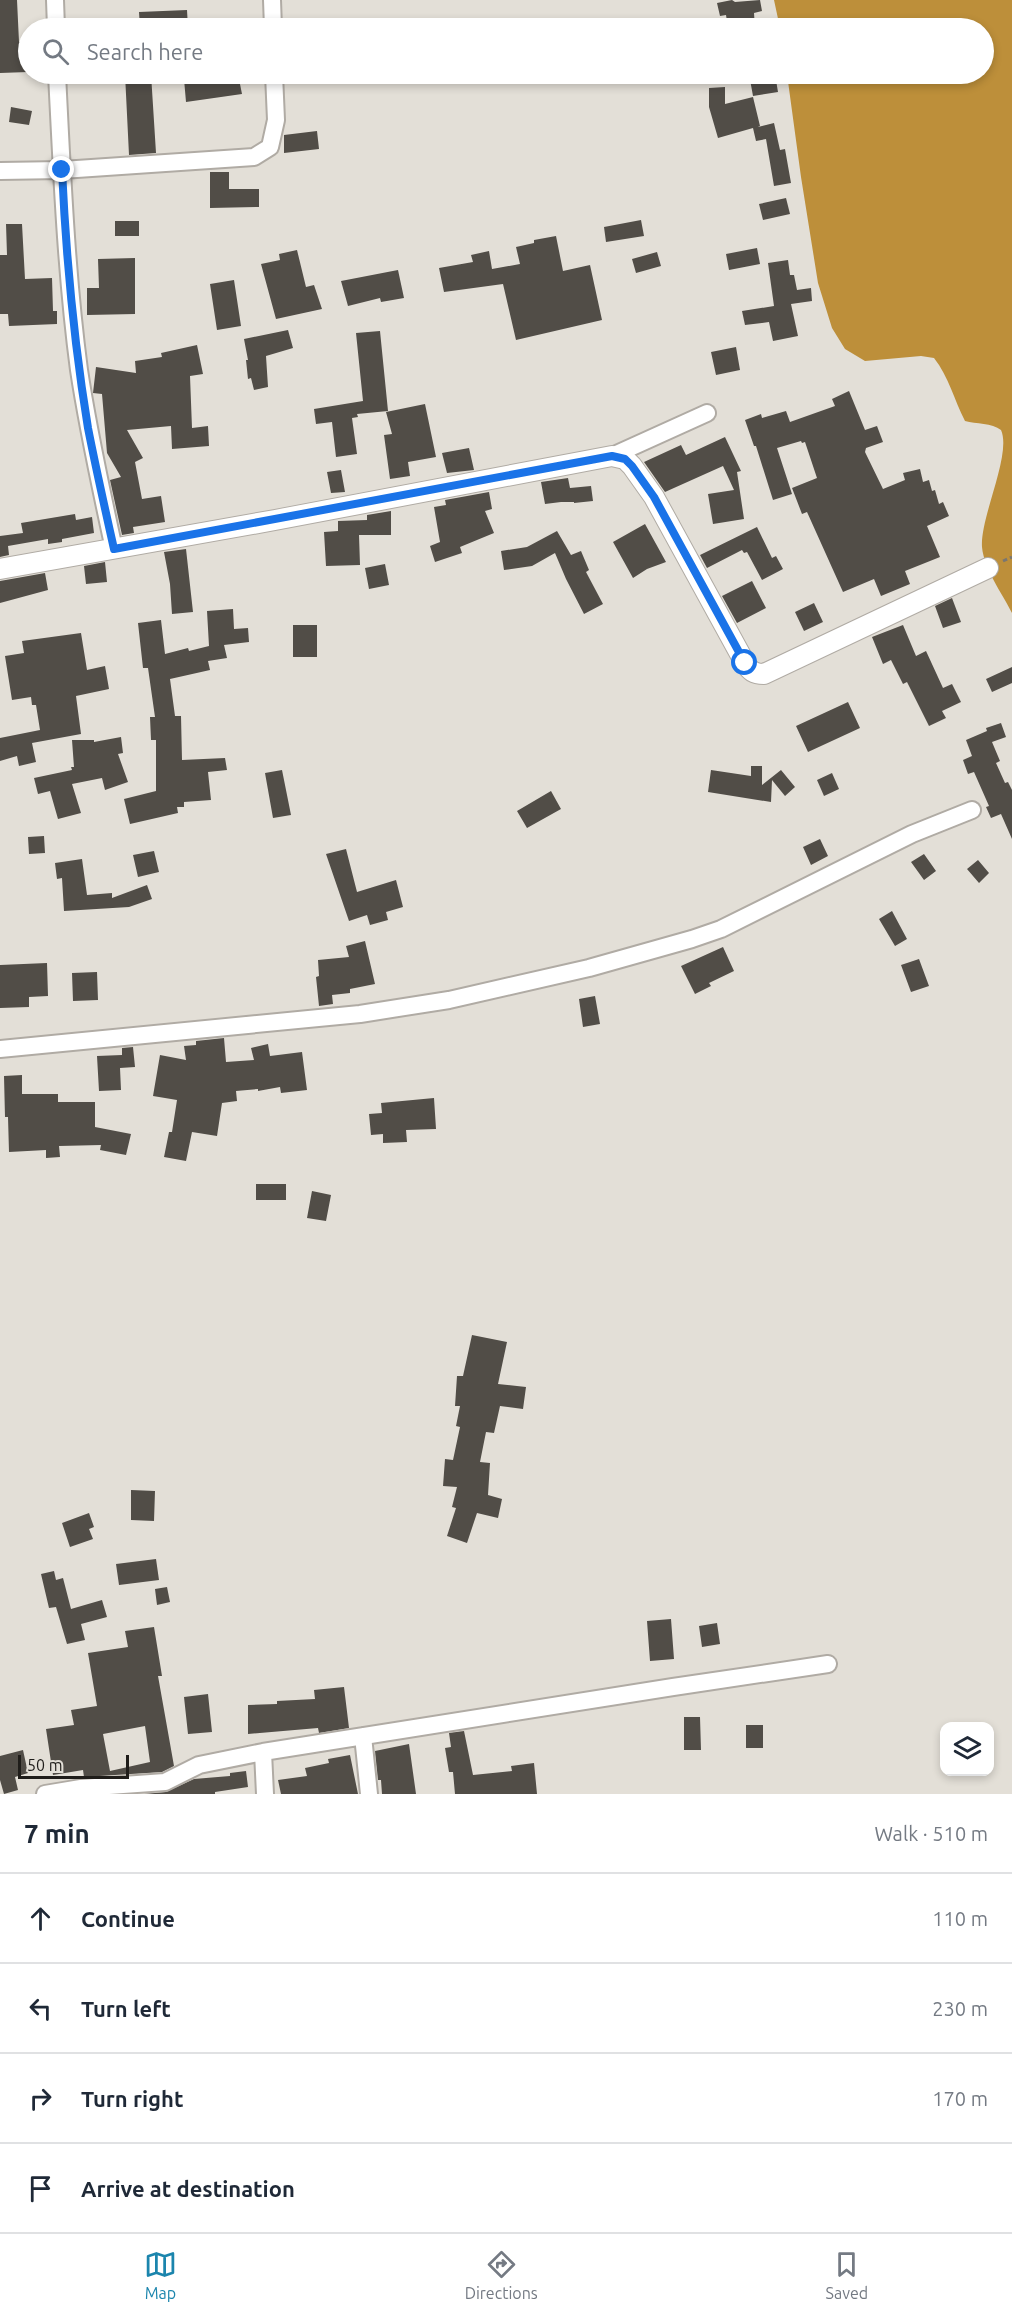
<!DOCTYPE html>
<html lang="en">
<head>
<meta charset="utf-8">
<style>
	body { margin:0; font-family:Ubuntu,sans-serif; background:#f6f6f7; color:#1f2937 }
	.controls { position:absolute; right:18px; bottom:18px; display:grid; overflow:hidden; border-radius:12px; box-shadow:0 3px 9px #0003 }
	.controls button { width:54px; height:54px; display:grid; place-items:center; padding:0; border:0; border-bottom:2px solid #e0e1e3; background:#fff; color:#1f2937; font:30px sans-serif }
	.scale { position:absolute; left:18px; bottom:15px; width:111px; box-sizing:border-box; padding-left:6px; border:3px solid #1f1d1a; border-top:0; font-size:16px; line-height:21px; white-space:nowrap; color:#1f1d1a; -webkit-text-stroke:4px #e3dfd7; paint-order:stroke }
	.stop { position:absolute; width:18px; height:18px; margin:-14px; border:4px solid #1a73e8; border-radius:50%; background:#fff }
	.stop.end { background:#1a73e8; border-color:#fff; box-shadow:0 2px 6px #0008 }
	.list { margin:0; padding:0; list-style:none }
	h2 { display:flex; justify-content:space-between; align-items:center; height:78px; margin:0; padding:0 24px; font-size:26px }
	h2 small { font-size:20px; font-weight:400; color:#747a83 }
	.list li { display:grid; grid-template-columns:39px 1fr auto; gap:18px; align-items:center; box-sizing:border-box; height:90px; padding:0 24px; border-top:2px solid #e0e1e3 }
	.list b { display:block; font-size:22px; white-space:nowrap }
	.list em { font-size:20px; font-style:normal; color:#747a83 }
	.icon { flex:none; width:33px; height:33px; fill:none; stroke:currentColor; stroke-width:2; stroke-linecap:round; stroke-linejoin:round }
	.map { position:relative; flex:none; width:1012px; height:1794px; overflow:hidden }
	.search { position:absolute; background:#fff; box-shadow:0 3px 9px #0003; left:18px; right:18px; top:18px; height:66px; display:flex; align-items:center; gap:15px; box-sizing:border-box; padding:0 21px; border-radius:33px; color:#747a83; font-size:22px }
	.sheet { height:438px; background:#fff }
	nav { display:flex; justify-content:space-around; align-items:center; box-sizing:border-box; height:84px; border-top:2px solid #e0e1e3; background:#fff; font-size:16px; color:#747a83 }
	nav a { display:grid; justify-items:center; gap:3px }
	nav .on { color:#1b85ad }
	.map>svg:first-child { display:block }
	.water { fill:#bd8f3a }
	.building { fill:#514d47; fill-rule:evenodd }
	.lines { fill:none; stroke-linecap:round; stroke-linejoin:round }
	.minor-casing { stroke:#b0aba4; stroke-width:20 }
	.tertiary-casing { stroke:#b0aba4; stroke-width:22 }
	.path { stroke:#797671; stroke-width:3; stroke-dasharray:4.5 3; stroke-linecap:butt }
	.minor { stroke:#fff; stroke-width:16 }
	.tertiary { stroke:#fff; stroke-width:20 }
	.route { stroke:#1a73e8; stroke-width:8 }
</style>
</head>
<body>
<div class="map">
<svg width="1012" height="1794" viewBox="0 0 1012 1794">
	<rect width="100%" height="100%" fill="#e3dfd7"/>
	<path class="water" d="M774,0H1012V613C1002,593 984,569 982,547C980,517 1012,454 1001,430C992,423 976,424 965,421C954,400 949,377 934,358L921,356L865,361L845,349L832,328L818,283L801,177L787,74H984V28H780Z"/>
	<path class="building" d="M0,0H17L19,42L28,41V72L0,73Z
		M732,0L735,2L760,0L762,11L754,13L755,28H728L726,15L720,16L717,3Z
		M187,10L188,28H140L139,12Z
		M125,74H151L156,153L129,155Z
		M219,74H238L242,94L186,102L184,79L220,76Z
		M749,74H770L771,80H776L778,92L753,96Z
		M725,87V104L753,97L760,126L758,127L774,123L780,150L785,149L791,183L774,186L766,139L756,141L753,128L718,138L709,107V88Z
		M11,107L32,111L29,125L9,122Z
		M317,131L319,149L284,153V135Z
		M210,172H229V189H259V207L210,208Z
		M786,198L790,214L763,220L759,204Z
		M641,220L644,236L606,242L604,227Z
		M115,221H139V236H115Z
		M6,224H22L25,279L52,278L53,311H57V324L9,326L8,314H0V255H7Z
		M556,236L563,271L590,265L602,320L516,340L503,284L444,292L439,268L473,262L471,255L489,251L492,269L520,264L516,247L534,243V240Z
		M757,248L760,264L729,270L726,254Z
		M297,250L306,287L314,285L322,309L276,319L261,264L280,260L279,254Z
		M657,252L661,266L636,273L632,259Z
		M135,258V314L87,315V288H99L98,259Z
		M788,260L790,275H794L797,290L811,288L812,301L791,304L798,336L773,341L769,322L745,325L742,311L774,306L768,263Z
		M398,270L404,298L381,302L380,298L348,306L341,281Z
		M234,280L241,326L217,330L210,284Z
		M288,330L293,348L266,356L268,387L254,390L251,378L248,379L246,360H248L244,339Z
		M380,331L388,411L357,414L358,417L352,418L357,454L336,457L332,422L316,424L314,409L363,401L356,333Z
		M197,345L203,374L190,376L192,428L208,426L209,446L172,449L171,426L127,430L143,458L135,462L142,499L161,496L165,522L133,527L134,533L122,535L110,480L121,477L107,453L102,394L93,393L96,367L136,373L135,361L162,357L161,353Z
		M736,347L740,370L716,375L711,352Z
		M849,391L865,430L877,426L883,442L866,448L865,452L883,489L905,480L903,473L920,469L923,482L929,480L932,491L935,490L939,504L943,502L949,516L927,526L940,557L905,571L910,584L881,596L874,579L843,592L807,512L802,514L792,488L817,478L805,442L802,443L801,441L777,448L792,494L773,500L756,446H754L745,420L761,414L762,418L786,411L790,422L835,406L832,399Z
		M425,404L436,457L408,462L410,476L390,479L384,435L392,434L386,412Z
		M725,437L741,471L737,472L744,519L713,524L708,494L734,490L723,466L665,492L644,462L681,445L686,455Z
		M469,448L474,470L447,473L442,453Z
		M341,470L345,492L331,493L327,472Z
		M568,478L570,488L591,486L593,501L574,503V502H561L545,504L541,482Z
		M489,492L492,509L485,511L494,533L460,547L462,553L435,562L430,546L440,542L434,507L446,505L445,500Z
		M391,511V535H359L360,565L326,566L324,532L338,531V521L367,520V515Z
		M75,514L76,520L92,517L94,533L62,539V542L48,544V539L8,546L9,555L0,557V536L23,533L21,523Z
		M645,524L666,562L647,569L633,578L613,542Z
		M757,527L772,558L776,556L783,569L762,580L747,552L744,553L742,550L707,568L700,555Z
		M557,531L571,555L581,551L589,570L586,572L603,604L584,614L566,579L555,553L532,566L504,570L501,551L527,547Z
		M186,549L193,612L172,614L170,584L164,552Z
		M105,562L107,582L86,584L84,566Z
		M385,564L389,585L369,589L365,568Z
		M45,573L48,590L0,603V581Z
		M752,581L766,608L737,623L722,596Z
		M952,598L961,622L943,628L935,606Z
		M814,603L823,622L804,631L795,612Z
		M233,609L234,629L248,628L249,642L224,645L227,658L208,661L210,670L170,679L175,716H181L182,760L225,758L227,770L208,772L211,800L184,802V807H177L178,813L130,824L124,799L156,791V740H151L150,717H155L148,668H143L138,623L161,620L165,654L188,648L189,651L209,646L207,611Z
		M293,625H317V657H293Z
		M903,625L916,656L926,651L943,688L952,684L961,702L942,711L946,718L929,726L907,682L903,684L891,660L883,664L872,637Z
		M81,633L87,670L105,666L109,689L76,696L81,734L32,743L36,762L19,766L17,756L0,761V738L40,730L36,705H32L31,697L12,700L5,656L24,653L22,641Z
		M1012,667V683L992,692L986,679Z
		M848,702L860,728L808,752L796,726Z
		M1001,723L1006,737L992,742L1000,761L996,763L1005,783L1008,782L1012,790V839L1001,814L991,818L986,807L989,806L974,772L968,774L963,760L972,756L966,740L987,731L986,728Z
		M121,737L123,753L118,754L128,782L105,790L102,778L72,784L81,813L58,819L50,791L38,794L34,778L72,770L71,767H74L72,740H94V742Z
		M751,766H762V785L781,770L795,787L785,796L772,780L771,802L708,792L711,770L751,776Z
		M282,770L291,815L273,818L265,773Z
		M832,773L839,789L824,796L817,780Z
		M551,791L561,809L527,828L517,811Z
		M44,836L45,853L29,854L28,837Z
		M820,839L828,856L811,865L803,847Z
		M346,849L357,892L396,880L403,907L386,912L388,920L370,925L367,915L349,921L326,854Z
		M154,851L159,872L138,877L133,855Z
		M924,854L936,871L924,880L911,862Z
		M82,859L87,895L112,893V898L147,885L152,899L129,907L64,911L62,878L57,879L55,863Z
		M978,860L989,873L979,883L967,869Z
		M892,911L907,939L895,946L879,919Z
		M365,941L375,984L350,989V993L332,995L333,1004L319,1006L316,977L319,976L318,960L349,957L346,946Z
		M723,947L734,971L709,983L711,986L695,994L681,966Z
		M919,959L929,986L911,992L901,965Z
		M47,963L48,996L29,997V1007L0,1008V965Z
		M97,972L98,1000L73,1001L72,973Z
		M595,996L600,1024L583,1027L579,999Z
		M224,1038L226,1062L254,1060L251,1048L268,1044L270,1056L302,1052L307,1090L281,1093L280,1087L258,1091V1089L236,1091L237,1101L222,1103L217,1136L192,1132L186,1161L164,1157L169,1132H172L177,1100L153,1096L160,1055L186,1060L184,1046L196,1045V1041Z
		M133,1047L135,1067L120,1068L121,1090L99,1091L97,1056L122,1055V1048Z
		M22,1075V1094H58V1102H95V1127L131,1134L126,1155L100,1150L101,1145L59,1146L60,1157L46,1158V1150L9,1152L8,1117H5L4,1076Z
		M434,1098L436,1129L406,1130L407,1142L383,1143V1134L371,1135L369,1114L382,1113L381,1103Z
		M256,1184H286V1200H256Z
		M312,1191L331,1195L326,1221L307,1218Z
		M472,1335L507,1342L498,1384L526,1387L523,1409L500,1406L494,1433L486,1432L480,1462L490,1463L488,1495L502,1499L498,1518L477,1513L467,1543L447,1536L456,1508L452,1507L457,1487L443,1486L445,1459L453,1460L460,1427L456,1426L460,1406H455L457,1376H463Z
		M131,1490L155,1491L154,1521L131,1520Z
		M89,1513L94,1527L89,1529L93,1539L70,1547L62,1523Z
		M156,1559L159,1580L119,1585L116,1564Z
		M54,1571L56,1580L63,1578L71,1609L102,1600L107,1617L81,1624L85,1640L67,1644L56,1607L49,1608L41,1574Z
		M167,1587L170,1602L157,1605L155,1589Z
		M671,1619L674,1659L650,1661L647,1621Z
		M717,1623L720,1644L702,1647L699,1626Z
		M154,1627L162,1676H158L174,1766L162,1772L84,1777L83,1770L53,1775L46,1729L74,1725L71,1710L97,1706L88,1653L128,1647L125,1631ZM145,1726L150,1762L110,1771L103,1734Z
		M344,1687L349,1728L319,1733L318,1728L248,1734V1705L277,1704V1701L315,1699L314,1690Z
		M208,1694L212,1732L188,1734L184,1697Z
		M684,1717H700L701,1750H684Z
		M746,1725H763V1748H746Z
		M464,1731L473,1775L512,1771L511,1766L534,1763L537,1794H455L453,1772H449L445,1748L451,1747L449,1733Z
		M409,1744L416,1794H382L381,1780H378L375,1751Z
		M23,1750L28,1773L15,1777L18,1790L4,1794L0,1780V1756Z
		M350,1755L358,1794H281L278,1780L307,1776L305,1768L329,1763L328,1759Z
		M246,1771L248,1787L215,1792V1794H144L166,1792L194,1779L230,1776V1773Z"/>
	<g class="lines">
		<g class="minor-casing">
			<path id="minor" d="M55,0L56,28
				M272,0L273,28
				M57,74C62,172 66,272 79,370C88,430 101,489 114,549
				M0,171L62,170L254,157L270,147L276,120L274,74
				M612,456L707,413
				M0,1049L360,1014L449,1000L589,968L692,939L721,929L912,834L972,810
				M363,1736L369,1794
				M263,1752L265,1794
				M45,1794L81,1788L165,1782L199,1765L263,1752L673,1687L828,1664"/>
		</g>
		<g class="tertiary-casing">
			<path id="tertiary" d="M0,569L275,520L612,456L625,459L632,466L654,497L745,663C750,671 754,674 764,674L988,568"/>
		</g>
		<path class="path" d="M1003,561L1012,557"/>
		<use href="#minor" class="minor"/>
		<use href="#tertiary" class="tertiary"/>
	</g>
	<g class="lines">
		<path class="route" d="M62,170C66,256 74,343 88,428C96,469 105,509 114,549L612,456L625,459L632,466L654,497L745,663"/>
	</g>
</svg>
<div class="controls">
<button><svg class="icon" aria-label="layers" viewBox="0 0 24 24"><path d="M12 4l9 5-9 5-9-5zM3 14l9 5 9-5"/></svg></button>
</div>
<div class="scale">50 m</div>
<div class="stop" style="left:745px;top:663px"></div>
<div class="stop end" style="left:62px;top:170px"></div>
<div class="search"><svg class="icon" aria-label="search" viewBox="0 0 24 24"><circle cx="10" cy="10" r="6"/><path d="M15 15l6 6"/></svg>Search here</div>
</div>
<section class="sheet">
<h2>7 min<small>Walk · 510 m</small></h2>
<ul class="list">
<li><svg class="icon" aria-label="ahead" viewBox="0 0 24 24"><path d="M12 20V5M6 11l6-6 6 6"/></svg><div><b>Continue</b></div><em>110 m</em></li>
<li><svg class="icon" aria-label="left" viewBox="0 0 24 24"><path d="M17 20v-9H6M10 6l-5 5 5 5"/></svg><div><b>Turn left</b></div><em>230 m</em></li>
<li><svg class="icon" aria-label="right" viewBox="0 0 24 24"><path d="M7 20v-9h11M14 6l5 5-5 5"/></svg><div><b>Turn right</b></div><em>170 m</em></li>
<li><svg class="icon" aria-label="arrive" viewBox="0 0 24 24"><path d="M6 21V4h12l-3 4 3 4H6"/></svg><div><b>Arrive at destination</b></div></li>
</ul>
</section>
<nav>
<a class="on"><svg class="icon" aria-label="map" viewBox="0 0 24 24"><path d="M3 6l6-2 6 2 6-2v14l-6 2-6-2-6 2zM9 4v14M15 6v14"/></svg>Map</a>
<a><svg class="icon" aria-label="directions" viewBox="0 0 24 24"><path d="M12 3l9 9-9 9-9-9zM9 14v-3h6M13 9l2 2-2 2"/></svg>Directions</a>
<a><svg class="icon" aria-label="saved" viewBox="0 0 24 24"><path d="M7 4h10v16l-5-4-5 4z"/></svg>Saved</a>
</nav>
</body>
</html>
